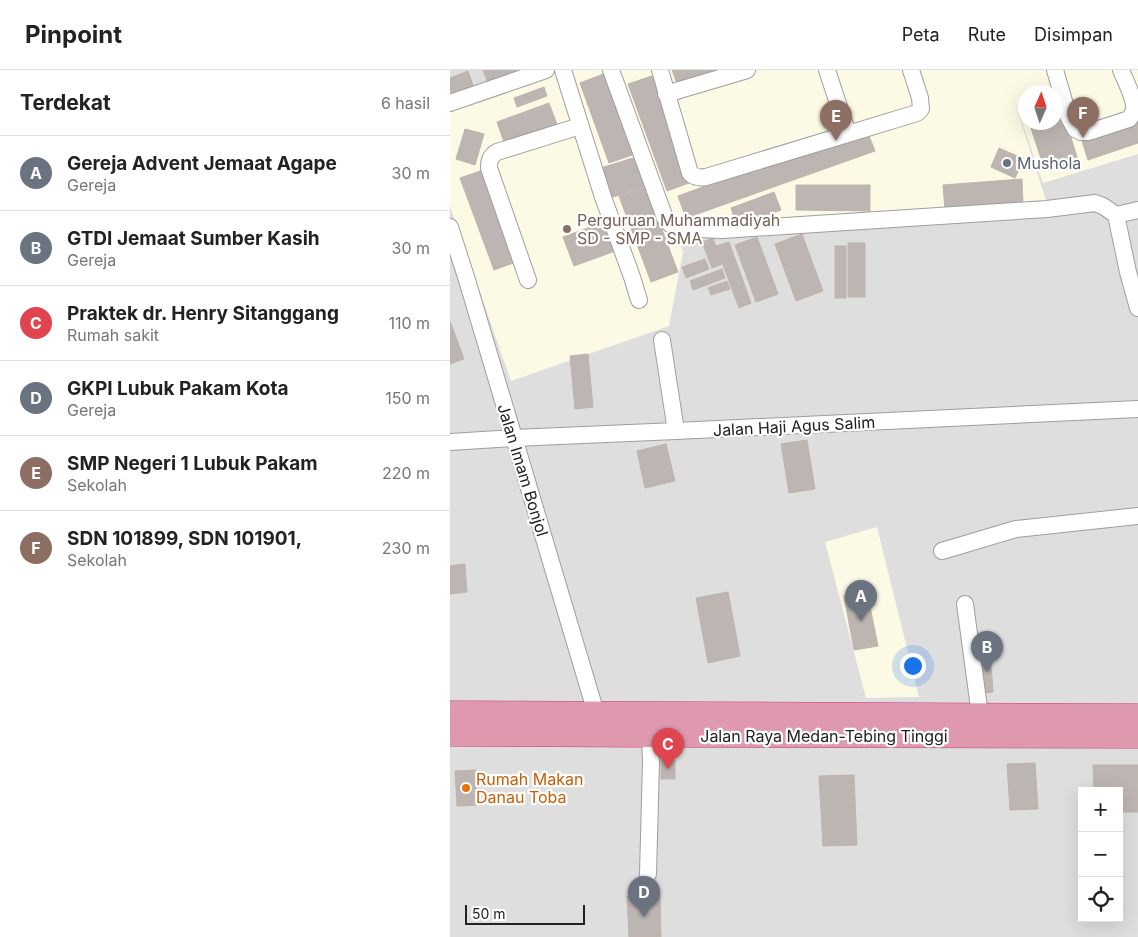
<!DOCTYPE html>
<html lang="id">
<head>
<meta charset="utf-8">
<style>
	body { margin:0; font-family:Inter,sans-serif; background:#f6f6f6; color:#222 }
	.controls { position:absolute; right:15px; bottom:15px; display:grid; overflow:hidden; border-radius:0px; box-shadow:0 5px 20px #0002 }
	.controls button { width:45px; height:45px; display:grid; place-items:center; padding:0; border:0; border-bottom:1px solid #e0e0e0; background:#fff; color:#222; font:25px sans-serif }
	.compass { position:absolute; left:568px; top:15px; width:45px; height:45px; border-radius:50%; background:#fff; box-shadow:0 5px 20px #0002; rotate:3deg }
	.scale { position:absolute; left:15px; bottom:12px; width:120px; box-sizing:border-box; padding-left:5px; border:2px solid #212121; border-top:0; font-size:14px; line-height:18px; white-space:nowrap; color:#212121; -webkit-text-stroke:4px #fff; paint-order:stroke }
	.you { position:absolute; left:462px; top:595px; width:18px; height:18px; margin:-12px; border:4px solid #fff; border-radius:50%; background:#1a73e8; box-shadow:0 0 0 8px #1a73e833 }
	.badge { display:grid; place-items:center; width:32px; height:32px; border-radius:50%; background:#ba1729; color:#fff; font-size:16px; font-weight:700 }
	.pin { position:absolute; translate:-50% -41px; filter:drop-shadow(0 1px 2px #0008) }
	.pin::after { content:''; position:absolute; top:26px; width:18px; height:15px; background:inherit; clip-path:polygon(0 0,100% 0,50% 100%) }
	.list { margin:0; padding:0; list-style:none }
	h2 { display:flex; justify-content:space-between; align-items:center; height:65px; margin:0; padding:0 20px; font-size:21px }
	h2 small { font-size:16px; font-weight:400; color:#767676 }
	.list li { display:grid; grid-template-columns:32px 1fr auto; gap:15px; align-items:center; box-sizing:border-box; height:75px; padding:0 20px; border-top:1px solid #e0e0e0 }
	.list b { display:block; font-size:19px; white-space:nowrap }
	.list p { margin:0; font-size:16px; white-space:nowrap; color:#767676 }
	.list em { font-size:16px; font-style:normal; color:#767676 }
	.icon { flex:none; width:28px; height:28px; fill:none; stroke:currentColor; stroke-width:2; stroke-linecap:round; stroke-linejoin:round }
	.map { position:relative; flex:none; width:688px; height:867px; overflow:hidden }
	header { display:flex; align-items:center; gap:30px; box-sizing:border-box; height:70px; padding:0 25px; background:#fff; border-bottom:1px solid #e0e0e0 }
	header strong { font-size:24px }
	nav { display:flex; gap:28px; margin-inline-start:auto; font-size:18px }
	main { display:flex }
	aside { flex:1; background:#fff }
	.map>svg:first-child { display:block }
	.residential { fill:#dedede; fill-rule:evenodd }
	.education { fill:#fcf9e5; fill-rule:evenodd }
	.building { fill:#bdb5b1; stroke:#c0b3ac }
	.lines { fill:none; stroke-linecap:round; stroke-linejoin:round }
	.minor-casing { stroke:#9e9e9e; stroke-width:18 }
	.highway-casing { stroke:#c83b7b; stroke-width:25 }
	.minor { stroke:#fff; stroke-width:16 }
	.highway { stroke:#de99ae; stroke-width:24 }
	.worship-dot { fill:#6b7280; stroke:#fff; stroke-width:2 }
	.education-dot { fill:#8d6e63; stroke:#fff; stroke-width:2 }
	.food-dot { fill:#e8710a; stroke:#fff; stroke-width:2 }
	.labels { text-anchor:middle; stroke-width:4.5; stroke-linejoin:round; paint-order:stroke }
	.worship-label { font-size:16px; fill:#5b616d; stroke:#fff; text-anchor:start }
	.education-label { font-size:16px; fill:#785e54; stroke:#fff; text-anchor:start }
	.street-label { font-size:16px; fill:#212121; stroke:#fff }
	.food-label { font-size:16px; fill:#c56008; stroke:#fff; text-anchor:start }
</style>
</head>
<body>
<header>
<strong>Pinpoint</strong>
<nav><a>Peta</a><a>Rute</a><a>Disimpan</a></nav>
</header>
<main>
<aside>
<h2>Terdekat<small>6 hasil</small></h2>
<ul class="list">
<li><span class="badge" style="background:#6b7280">A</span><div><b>Gereja Advent Jemaat Agape</b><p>Gereja</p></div><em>30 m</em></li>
<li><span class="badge" style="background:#6b7280">B</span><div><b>GTDI Jemaat Sumber Kasih</b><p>Gereja</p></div><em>30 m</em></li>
<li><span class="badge" style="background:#e0444e">C</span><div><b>Praktek dr. Henry Sitanggang</b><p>Rumah sakit</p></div><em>110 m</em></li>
<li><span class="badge" style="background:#6b7280">D</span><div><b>GKPI Lubuk Pakam Kota</b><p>Gereja</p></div><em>150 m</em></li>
<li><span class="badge" style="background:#8d6e63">E</span><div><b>SMP Negeri 1 Lubuk Pakam</b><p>Sekolah</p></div><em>220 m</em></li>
<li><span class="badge" style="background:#8d6e63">F</span><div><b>SDN 101899, SDN 101901,</b><p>Sekolah</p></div><em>230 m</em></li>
</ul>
</aside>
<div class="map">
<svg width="688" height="867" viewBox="0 0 688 867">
	<rect width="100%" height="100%" fill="#f0ece8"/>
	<path class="residential" d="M0,0H688V867H0ZM576,22H606V52H576ZM632,721H669V848H632Z"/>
	<path class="education" d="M113,0H688V84L593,113L561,20L600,143L228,164L223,153L233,182L219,256L61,311L0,136V39ZM576,22H606V52H576Z
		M427,457L469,627L416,628L375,472Z"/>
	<path class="building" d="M33,0H65L67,3L38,13Z
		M222,0H282L229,19Z
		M18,1L24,18L0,27V8Z
		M156,3L185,84L159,93L130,13Z
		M202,6L242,112L217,121L178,14Z
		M94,17L97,26L67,37L64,28Z
		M606,21L628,90L595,101L579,52H606V22H600Z
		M99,33L108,57L55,75L47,52Z
		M688,49V73L638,90L631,68Z
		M416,58L425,81L236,148L228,126Z
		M15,59L34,64L25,95L6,89Z
		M549,78L574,89L565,108L541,97Z
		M186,87L196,116L160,128L151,98Z
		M33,100L66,192L44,200L10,108Z
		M572,109L573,134L495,140L493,115Z
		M346,115H420V141L346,140Z
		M196,117L228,202L201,212L169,126Z
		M324,122L331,140L307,149L300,131Z
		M300,131L304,140L284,147L281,138Z
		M157,151L168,180L124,196L113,167Z
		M352,164L373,221L346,231L325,174Z
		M307,167L328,224L306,232L285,175Z
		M263,168L272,194L262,198L252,172Z
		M279,172L301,233L289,238L266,176Z
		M398,173H415V227H398Z
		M385,176H396V228H385Z
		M255,189L259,199L236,208L232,197Z
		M272,199L275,208L243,220L240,211Z
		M277,211L280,219L261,225L258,218Z
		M0,251L14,289L0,294Z
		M138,284L143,337L125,339L120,286Z
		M357,370L365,419L339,423L331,374Z
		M216,374L225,411L195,418L187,381Z
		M15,494L17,522L0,524V496Z
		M278,522L290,586L258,593L246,528Z
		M417,522L428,576L404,580L394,526Z
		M540,581L543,622L534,623L530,582Z
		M211,690H225V709H211Z
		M585,693L588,739L560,740L557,694Z
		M643,695H688V742H669V721H644Z
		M26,700L27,735L7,736L5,701Z
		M404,705L407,775L373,776L369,706Z
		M210,825L211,867H179L177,826Z"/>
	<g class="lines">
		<g class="minor-casing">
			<path id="minor" d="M113,0L153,127L182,207L189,230
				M161,0L215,148L220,154L228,158L272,160L597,139L645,133L653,136L666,145L678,202L688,238
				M210,0L240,103C245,108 250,108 256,107L467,43L471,39L470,28L461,0
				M377,0L398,64
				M605,0L619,48L625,59L631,62H639L679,49C682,45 684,41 684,37C684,27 675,10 671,0
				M216,24L297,0
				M0,33L96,0
				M666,145L688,140
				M0,157L17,210L146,643
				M78,210L39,98C39,91 40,86 47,82L130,56
				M212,270L226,361
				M0,372L64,368L226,361L688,339
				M492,481L566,459L688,446
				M515,534L530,645
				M198,804L201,692L200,665"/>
		</g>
		<g class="highway-casing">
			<path id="highway" d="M0,643L688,646
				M0,664L200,665L688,666"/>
		</g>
		<use href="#minor" class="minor"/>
		<use href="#highway" class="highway"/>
	</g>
	<circle class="worship-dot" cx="557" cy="93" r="5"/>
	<circle class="education-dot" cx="117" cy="159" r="5"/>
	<circle class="food-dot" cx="16" cy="718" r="5"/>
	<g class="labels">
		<g class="worship-label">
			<text x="567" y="99">Mushola</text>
		</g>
		<g class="education-label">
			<text x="127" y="156">Perguruan Muhammadiyah<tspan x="127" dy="18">SD - SMP - SMA</tspan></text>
		</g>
		<g class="street-label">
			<text transform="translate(344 356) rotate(-3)" y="6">Jalan Haji Agus Salim</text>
			<text transform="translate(73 400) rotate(73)" y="6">Jalan Imam Bonjol</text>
			<text x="374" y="672">Jalan Raya Medan-Tebing Tinggi</text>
		</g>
		<g class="food-label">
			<text x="26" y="715">Rumah Makan<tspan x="26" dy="18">Danau Toba</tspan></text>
		</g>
	</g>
</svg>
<div class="controls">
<button>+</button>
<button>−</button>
<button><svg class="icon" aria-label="locate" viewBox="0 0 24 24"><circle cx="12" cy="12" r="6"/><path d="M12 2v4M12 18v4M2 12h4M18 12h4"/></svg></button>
</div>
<svg class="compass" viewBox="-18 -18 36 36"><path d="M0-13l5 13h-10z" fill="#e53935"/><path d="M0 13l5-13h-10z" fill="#767676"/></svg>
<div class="scale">50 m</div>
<div class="you"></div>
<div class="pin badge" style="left:411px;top:551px;background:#6b7280">A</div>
<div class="pin badge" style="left:537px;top:602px;background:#6b7280">B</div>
<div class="pin badge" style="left:218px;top:699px;background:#e0444e">C</div>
<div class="pin badge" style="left:194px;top:847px;background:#6b7280">D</div>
<div class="pin badge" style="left:386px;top:71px;background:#8d6e63">E</div>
<div class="pin badge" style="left:633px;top:68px;background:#8d6e63">F</div>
</div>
</main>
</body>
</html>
